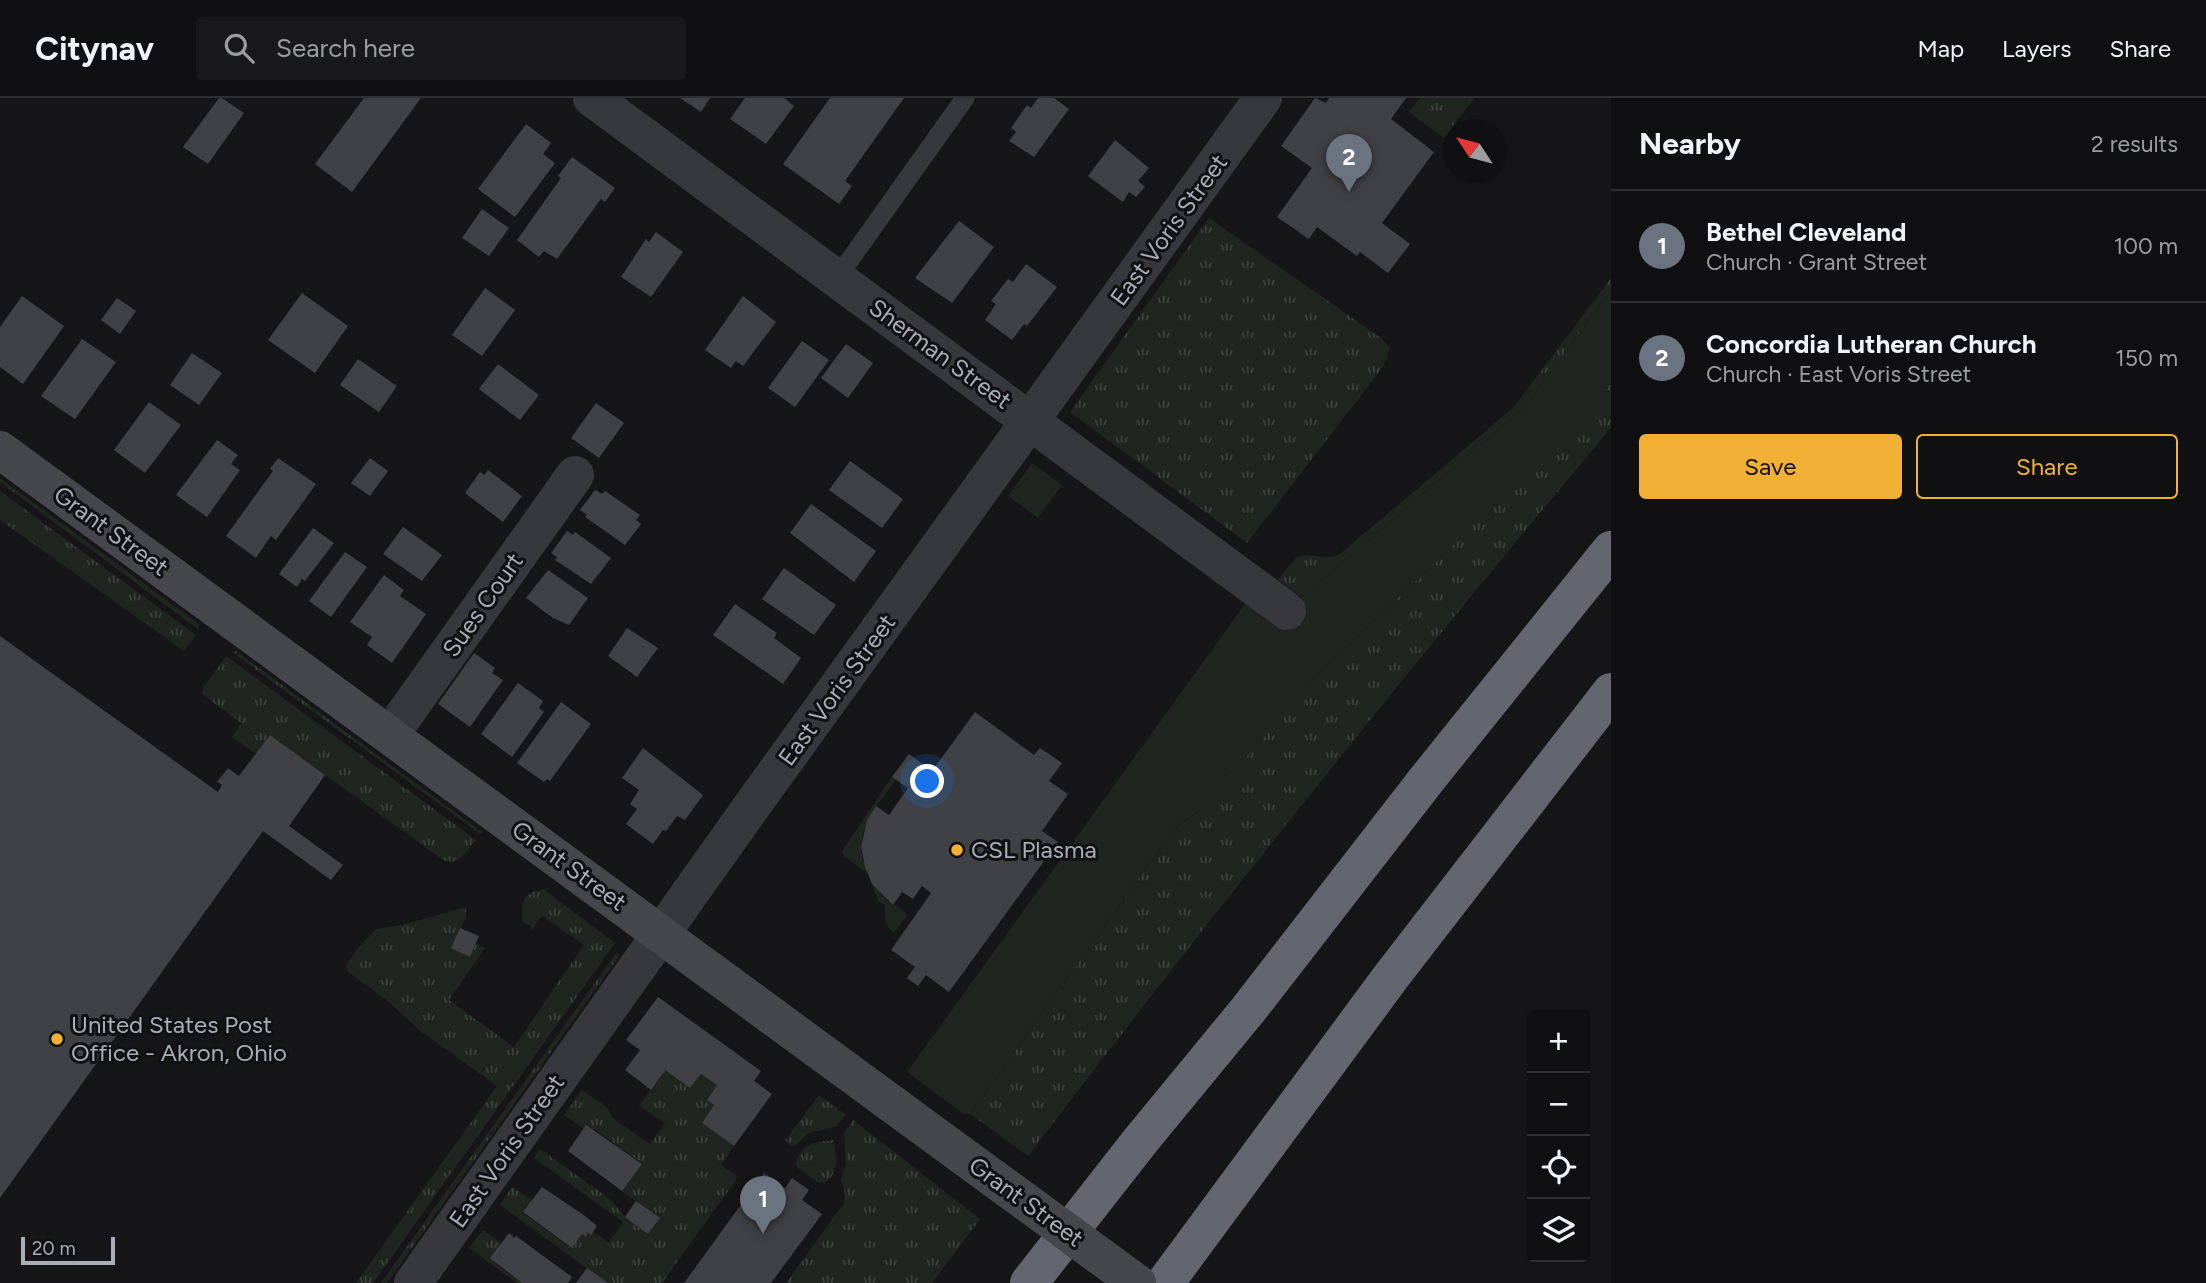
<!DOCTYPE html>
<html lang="en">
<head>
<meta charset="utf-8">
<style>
	body { margin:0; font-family:Figtree,sans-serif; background:#19191b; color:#f1f3f6 }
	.controls { position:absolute; right:21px; bottom:21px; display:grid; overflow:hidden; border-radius:7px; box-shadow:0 2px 5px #0004 }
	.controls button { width:63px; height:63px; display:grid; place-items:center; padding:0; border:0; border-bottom:2px solid #303032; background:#101012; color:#f1f3f6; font:35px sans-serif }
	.compass { position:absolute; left:1443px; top:21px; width:63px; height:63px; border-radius:50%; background:#101012; box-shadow:0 2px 5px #0004; rotate:306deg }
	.scale { position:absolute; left:21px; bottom:18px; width:94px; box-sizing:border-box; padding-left:7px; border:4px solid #a8adb8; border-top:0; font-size:19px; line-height:24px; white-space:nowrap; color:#a8adb8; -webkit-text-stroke:5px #111113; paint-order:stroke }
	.you { position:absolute; left:928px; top:684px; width:24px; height:24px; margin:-18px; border:5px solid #fff; border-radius:50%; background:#1a73e8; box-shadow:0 0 0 10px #1a73e833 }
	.badge { display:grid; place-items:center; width:46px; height:46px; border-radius:50%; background:#f2b134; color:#fff; font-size:23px; font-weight:700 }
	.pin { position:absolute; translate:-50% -58px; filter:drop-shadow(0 2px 4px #0008) }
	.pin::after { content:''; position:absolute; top:37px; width:24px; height:21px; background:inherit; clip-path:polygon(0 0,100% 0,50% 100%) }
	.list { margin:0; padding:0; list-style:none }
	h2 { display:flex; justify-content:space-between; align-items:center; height:91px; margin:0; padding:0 28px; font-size:30px }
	h2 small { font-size:23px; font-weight:400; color:#9c9d9f }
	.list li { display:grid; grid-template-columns:46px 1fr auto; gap:21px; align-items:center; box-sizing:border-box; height:112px; padding:0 28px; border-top:2px solid #303032 }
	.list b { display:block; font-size:26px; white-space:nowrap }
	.list p { margin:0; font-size:23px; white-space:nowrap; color:#9c9d9f }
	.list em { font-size:23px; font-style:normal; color:#9c9d9f }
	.actions { display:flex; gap:14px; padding:21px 28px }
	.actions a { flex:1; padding:16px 0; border:2px solid #f2b134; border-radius:7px; text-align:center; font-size:24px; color:#f2b134 }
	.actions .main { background:#f2b134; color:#111 }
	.icon { flex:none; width:38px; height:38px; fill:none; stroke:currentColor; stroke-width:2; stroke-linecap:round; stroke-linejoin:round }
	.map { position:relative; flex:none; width:1611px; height:1185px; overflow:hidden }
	header { display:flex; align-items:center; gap:42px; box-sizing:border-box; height:98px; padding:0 35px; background:#101012; border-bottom:2px solid #303032 }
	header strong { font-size:33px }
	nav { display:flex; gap:38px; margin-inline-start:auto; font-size:24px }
	.search { width:490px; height:63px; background:#19191b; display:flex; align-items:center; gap:18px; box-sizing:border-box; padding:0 24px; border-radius:7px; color:#9c9d9f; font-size:26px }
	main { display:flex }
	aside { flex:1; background:#101012 }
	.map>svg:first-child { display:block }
	.grass { fill:url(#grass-tufts) }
	.garden { fill:#1e261f }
	.building { fill:#404145 }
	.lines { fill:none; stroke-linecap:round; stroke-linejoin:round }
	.service { stroke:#37383d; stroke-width:19 }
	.minor { stroke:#37383d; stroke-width:38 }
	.tertiary { stroke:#37383d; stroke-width:38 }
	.secondary { stroke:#45474d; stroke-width:38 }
	.motorway { stroke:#63666e; stroke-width:38 }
	.secondary-bridge { stroke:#45474d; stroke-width:38 }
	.poi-dot { fill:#f2b134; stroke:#111113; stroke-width:2.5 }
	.labels { text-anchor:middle; stroke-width:6; stroke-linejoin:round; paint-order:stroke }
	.street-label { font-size:24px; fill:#a8adb8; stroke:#111113 }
	.poi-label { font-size:24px; fill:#a8adb8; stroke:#111113; text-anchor:start }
</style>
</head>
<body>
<header>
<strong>Citynav</strong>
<div class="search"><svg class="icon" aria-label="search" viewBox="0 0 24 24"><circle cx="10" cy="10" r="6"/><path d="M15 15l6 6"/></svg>Search here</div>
<nav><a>Map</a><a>Layers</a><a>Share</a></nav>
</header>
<main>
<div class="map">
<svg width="1611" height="1185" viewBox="0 0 1611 1185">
	<defs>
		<pattern id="grass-tufts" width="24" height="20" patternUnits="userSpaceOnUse" patternTransform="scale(1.75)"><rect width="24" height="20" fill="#1e261f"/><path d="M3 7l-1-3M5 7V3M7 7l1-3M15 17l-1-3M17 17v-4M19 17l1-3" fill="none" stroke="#3c433d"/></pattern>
	</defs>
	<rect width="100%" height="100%" fill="#161618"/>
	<path class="grass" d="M1420,0H1474L1444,40L1409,14Z
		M1209,120L1381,240L1390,250L1383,269L1247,445L1070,314Z
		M1611,180V193L1523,311L1302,499L1278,482C1284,475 1289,465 1297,460C1311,452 1325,465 1340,456L1513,310Z
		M1611,285V330C1411,568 1216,811 1028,1058L970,1016L1175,730L1193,718L1320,574L1440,460Z
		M0,380L199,526L198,531L0,384Z
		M0,393L196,537L184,553L0,422Z
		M236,553L482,734L480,736L232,554Z
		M226,558L476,742L461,760L452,764L443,762L270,637L256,656L232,639L241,625L202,596L203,590Z
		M543,791L615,845L373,1185H356L497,988L419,932L388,903L348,874L346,867L358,850L376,831L402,827L466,809V819L451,850L470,858L476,846L485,850L449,902L514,949L584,847L542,818L531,832L530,827L524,825C520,816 521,801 531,795C534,793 539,793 543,791Z
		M617,854L620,857L387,1185H381Z
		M665,972L690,990L701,976L717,987L707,1002L714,1007L702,1025L734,1048L721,1067L738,1079L662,1185H607L500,1107L512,1089L532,1102L523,1115L571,1150L582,1136L586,1139L593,1134L609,1144L623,1124L534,1060L540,1051L610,1101L625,1119L648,1136L660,1120L622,1093L642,1065L594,1031H584L564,1017L582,992L609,1011L611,1019L650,1046L665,1025L639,1008Z
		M819,997L846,1017L835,1029L809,1035L793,1049L785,1043Z
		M853,1022L980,1121L932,1185H786L844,1105L845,1096L841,1081L846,1066L844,1035Z
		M833,1042C837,1059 840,1069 828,1083L819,1085L798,1070L796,1065C801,1046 815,1044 833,1042Z
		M483,1132L501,1145L496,1166L522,1185H517L469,1150Z"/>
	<path class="garden" d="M1611,193V285L1592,307L1440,460L1320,574L1201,711L1175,730L970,1016H964L907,974L1245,506L1279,530L1302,499L1523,311Z
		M1032,365L1062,387L1038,420L1008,398Z
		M892,679L896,681C875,712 850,734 867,775L845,759L842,753Z
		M872,786L889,804L908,816L894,835C884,827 885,819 885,807L878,803Z"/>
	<path class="building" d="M219,0H222L244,15L208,66L183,49Z
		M364,0H421L352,94L315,66Z
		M680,0H710L701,14Z
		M745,0H784L794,8L766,46L730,21Z
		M830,0H904L845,83L852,88L839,106L783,66Z
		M1038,0H1054L1069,11L1034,59L1009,43L1016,34L1011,30L1027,7L1031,10Z
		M1315,0L1326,5L1329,0H1406L1391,21L1434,54L1382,125L1410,146L1388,175L1360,154L1357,158L1317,129L1309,141L1277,119L1312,70L1281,48Z
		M526,26L551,45L543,56L555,65L515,119L478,91Z
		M1115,42L1149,70L1138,83L1145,89L1136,99L1129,94L1123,104L1088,78Z
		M572,59L615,90L605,104L601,101L557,161L544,153L539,159L517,142L561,80L558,78Z
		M482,111L509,130L489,158L462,140Z
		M959,123L994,149L952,205L915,180Z
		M656,134L683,154L651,199L621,179L646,141L649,144Z
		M1026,166L1057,189L1027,228L1024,226L1012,242L985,222L996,206L991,203L1008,181L1013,184Z
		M485,190L515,212L482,258L452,237Z
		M302,195L348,228L315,275L268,242Z
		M22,198L64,228L23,286L0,269V229Z
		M743,198L776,224L743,268L736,263L731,270L705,252Z
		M117,200L136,213L120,236L101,222Z
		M82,241L116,264L75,321L41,298Z
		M802,243L829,262L795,309L768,290Z
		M846,246L873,265L848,300L821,280Z
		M192,255L222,275L199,307L170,287Z
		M358,261L397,288L379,314L340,287Z
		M498,266L539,297L520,322L479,291Z
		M149,304L181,327L145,375L114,352Z
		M596,305L624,325L599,360L571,340Z
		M217,342L238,357L231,366L240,372L207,419L176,397Z
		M278,360L316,386L276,442L271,438L256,460L226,438L273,373L270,371Z
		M370,360L388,373L370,398L351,385Z
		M850,363L903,401L882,430L829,392Z
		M488,372L522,398L503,424L465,395L480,374L484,377Z
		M595,392L602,396L605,393L640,417L636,422L641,426L625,447L585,419L587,417L580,412Z
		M811,406L876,453L854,484L790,435Z
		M403,429L442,457L422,483L383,456Z
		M313,430L334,445L305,483L302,481L297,489L279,476Z
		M567,433L573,437L575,434L611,460L591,486L555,462L557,459L551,455Z
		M345,454L367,469L331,519L309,503Z
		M784,470L836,507L814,537L762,501Z
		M548,472L588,500L569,527L553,520L526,500Z
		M384,477L404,492L400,498L426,516L392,565L367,547L372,539L350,524Z
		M735,506L777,535L774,540L801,560L783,586L713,537Z
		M627,530L658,550L637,579L608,558Z
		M0,538L218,694L222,687L217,684L228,670L239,678L270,637L325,677L289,728L343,767L331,782L263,733L0,1100Z
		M474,555L495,570L492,575L503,582L470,629L438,606Z
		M518,585L543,603L539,610L544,614L512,659L481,636Z
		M561,604L591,626L550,683L547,681L544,684L517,665Z
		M975,614L1034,657L1040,650L1062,665L1049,683L1068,696L1042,733L1058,744L949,894L926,877L918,888L907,880L915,869L891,852L931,795L922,788L913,801L902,794L893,807L872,786L865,769L861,749L867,722L876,708L889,717L908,690L892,679L909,656L932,673Z
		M643,650L703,697L685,722L677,718L666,733L663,732L653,746L626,726L637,711L630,706L639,692L622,680Z
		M460,830L479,838L470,859L451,850Z
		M658,899L761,973L754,983L772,996L734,1048L702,1025L714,1007L707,1002L717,987L701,976L690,990L665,972L651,992L625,972L640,952L626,942Z
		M586,1027L642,1066L622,1093L568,1053Z
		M764,1075L785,1090L792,1080L809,1092L802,1102L822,1116L771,1185H684Z
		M542,1089L585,1118L597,1128L591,1137L588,1135L586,1139L582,1136L572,1150L523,1114Z
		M636,1103L660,1120L648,1136L625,1119Z
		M509,1135L514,1140L516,1138L572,1179L568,1185H522L490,1160Z
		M587,1170L608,1185H576Z"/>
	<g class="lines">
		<path class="service" d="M837,180L965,0"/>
		<path class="minor" d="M592,0L1287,513
			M390,637L575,377"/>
		<path class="tertiary" d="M413,1185L754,705L1263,0"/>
		<path class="secondary" d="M0,352L993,1080"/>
		<path class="motorway" d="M1029,1185L1141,1042L1248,912L1427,681L1611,452
			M1165,1185L1390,880L1611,594"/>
		<path class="secondary-bridge" d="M993,1080L1137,1185"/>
	</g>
	<g class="poi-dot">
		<circle cx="957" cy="752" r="7"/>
		<circle cx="57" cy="941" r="7"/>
	</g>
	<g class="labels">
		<g class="street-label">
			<text transform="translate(1169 132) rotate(-54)" y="8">East Voris Street</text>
			<text transform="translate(940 256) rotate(36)" y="8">Sherman Street</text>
			<text transform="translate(111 433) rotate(36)" y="8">Grant Street</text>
			<text transform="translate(483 507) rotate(-55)" y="8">Sues Court</text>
			<text transform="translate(837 592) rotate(-54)" y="8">East Voris Street</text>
			<text transform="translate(569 768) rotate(36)" y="8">Grant Street</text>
			<text transform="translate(507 1053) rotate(-55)" y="8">East Voris Street</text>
			<text transform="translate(1026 1104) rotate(36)" y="8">Grant Street</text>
		</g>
		<g class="poi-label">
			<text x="971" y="760">CSL Plasma</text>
			<text x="71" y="935">United States Post<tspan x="71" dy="28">Office - Akron, Ohio</tspan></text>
		</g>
	</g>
</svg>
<div class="controls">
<button>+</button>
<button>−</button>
<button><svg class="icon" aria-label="locate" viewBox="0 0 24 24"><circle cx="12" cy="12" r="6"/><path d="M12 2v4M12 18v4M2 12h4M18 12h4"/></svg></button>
<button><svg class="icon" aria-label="layers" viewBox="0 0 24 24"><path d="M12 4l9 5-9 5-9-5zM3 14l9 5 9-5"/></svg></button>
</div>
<svg class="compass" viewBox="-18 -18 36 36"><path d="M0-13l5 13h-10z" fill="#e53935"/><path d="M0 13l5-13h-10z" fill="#9c9d9f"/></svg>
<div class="scale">20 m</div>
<div class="you"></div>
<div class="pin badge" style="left:763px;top:1136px;background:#6b7280">1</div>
<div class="pin badge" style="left:1349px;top:94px;background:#6b7280">2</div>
</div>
<aside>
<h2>Nearby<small>2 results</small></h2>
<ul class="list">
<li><span class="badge" style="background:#6b7280">1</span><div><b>Bethel Cleveland</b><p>Church · Grant Street</p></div><em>100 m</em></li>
<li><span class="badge" style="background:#6b7280">2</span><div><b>Concordia Lutheran Church</b><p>Church · East Voris Street</p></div><em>150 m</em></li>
</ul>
<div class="actions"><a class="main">Save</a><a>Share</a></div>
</aside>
</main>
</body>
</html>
